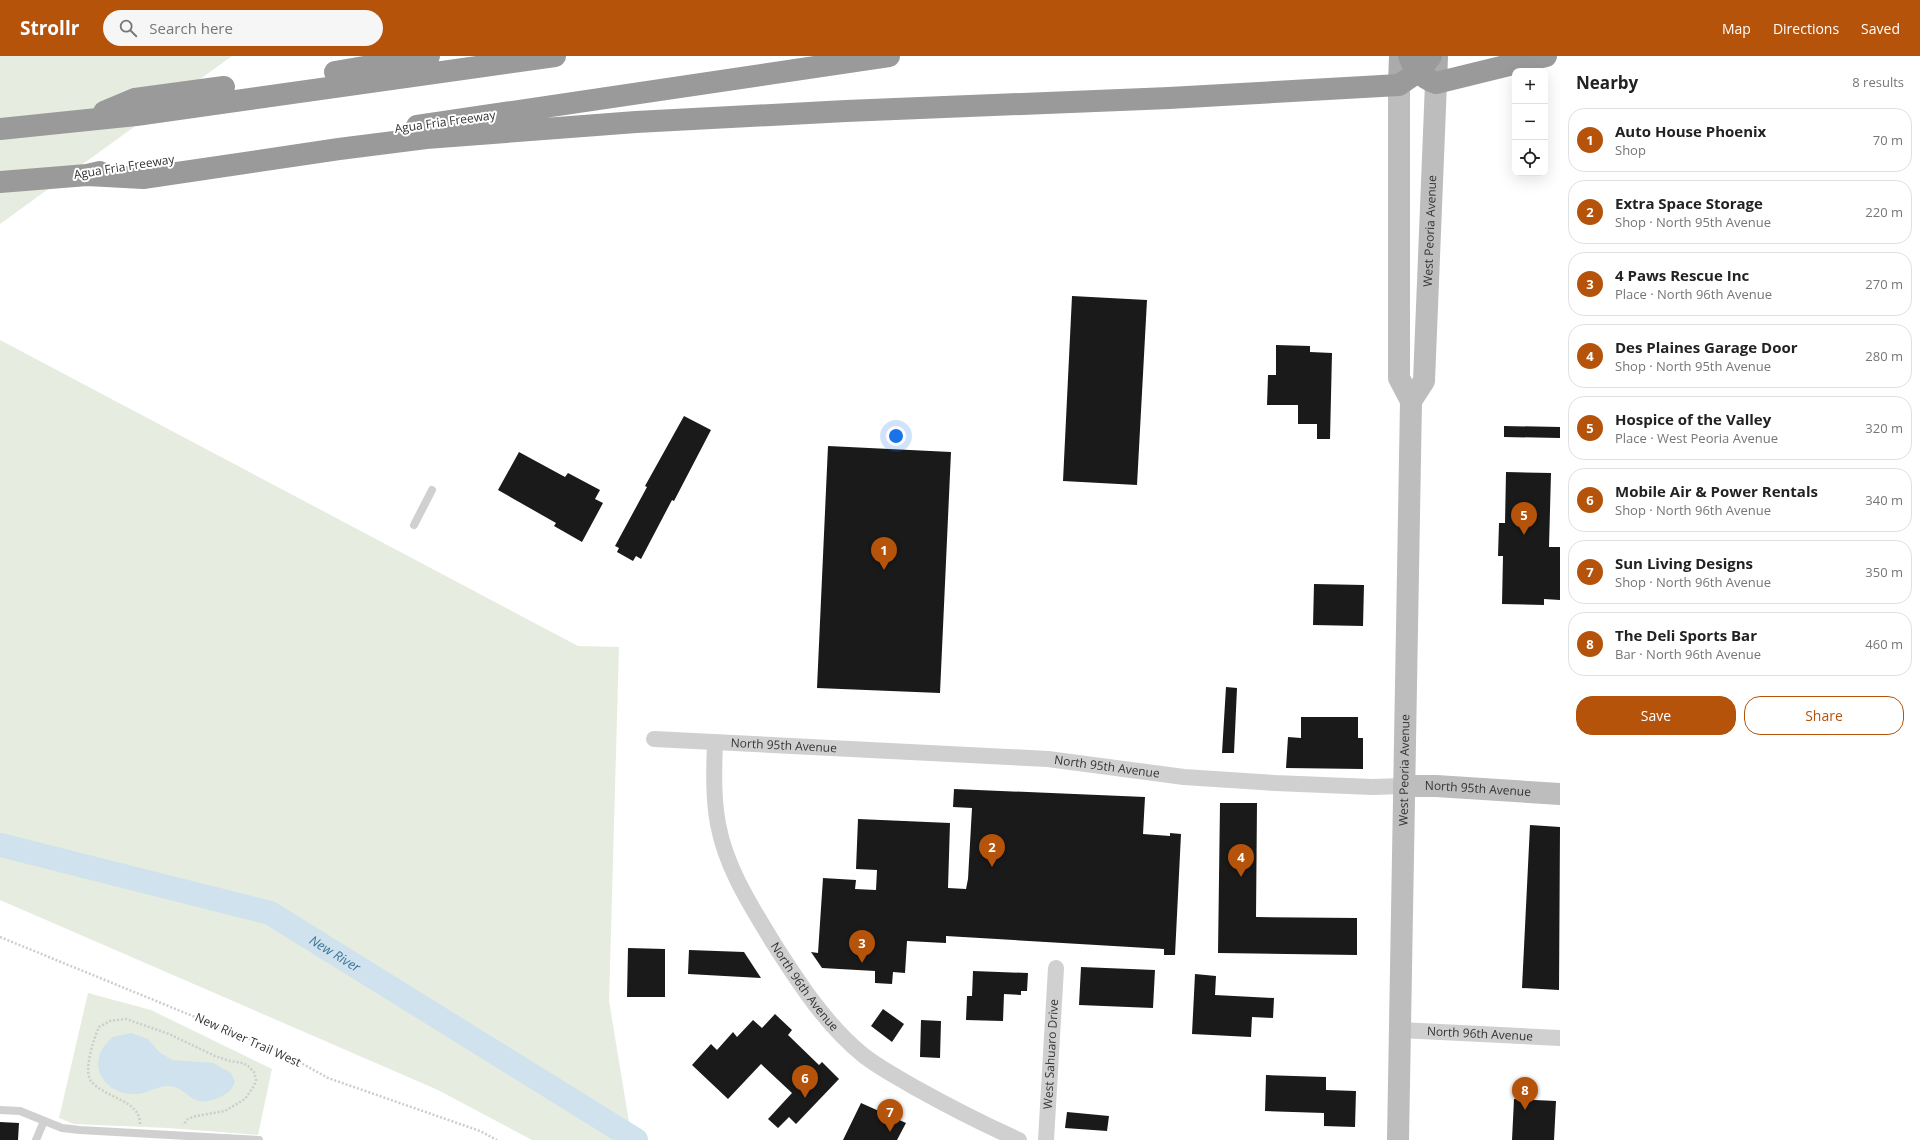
<!DOCTYPE html>
<html lang="en">
<head>
<meta charset="utf-8">
<style>
	body { margin:0; font-family:"Open Sans",sans-serif; background:#f6f6f6; color:#222 }
	.controls { position:absolute; right:12px; top:12px; display:grid; overflow:hidden; border-radius:8px; box-shadow:0 4px 16px #0002 }
	.controls button { width:36px; height:36px; display:grid; place-items:center; padding:0; border:0; border-bottom:1px solid #e0e0e0; background:#fff; color:#222; font:20px sans-serif }
	.you { position:absolute; left:896px; top:380px; width:14px; height:14px; margin:-10px; border:3px solid #fff; border-radius:50%; background:#1a73e8; box-shadow:0 0 0 6px #1a73e833 }
	.badge { display:grid; place-items:center; width:26px; height:26px; border-radius:50%; background:#b45309; color:#fff; font-size:13px; font-weight:700 }
	.pin { position:absolute; translate:-50% -33px; filter:drop-shadow(0 1px 2px #0008) }
	.pin::after { content:''; position:absolute; top:21px; width:14px; height:12px; background:inherit; clip-path:polygon(0 0,100% 0,50% 100%) }
	.list { margin:0; padding:0; list-style:none }
	h2 { display:flex; justify-content:space-between; align-items:center; height:52px; margin:0; padding:0 16px; font-size:17px }
	h2 small { font-size:13px; font-weight:400; color:#767676 }
	.list li { display:grid; grid-template-columns:26px 1fr auto; gap:12px; align-items:center; box-sizing:border-box; height:64px; margin:0 8px 8px; padding:0 8px; border:1px solid #e0e0e0; border-radius:16px }
	.list b { display:block; font-size:15px; white-space:nowrap }
	.list p { margin:0; font-size:13px; white-space:nowrap; color:#767676 }
	.list em { font-size:13px; font-style:normal; color:#767676 }
	.actions { display:flex; gap:8px; padding:12px 16px }
	.actions a { flex:1; padding:9px 0; border:1px solid #b45309; border-radius:16px; text-align:center; font-size:14px; color:#b45309 }
	.actions .main { background:#b45309; color:#fff }
	.icon { flex:none; width:22px; height:22px; fill:none; stroke:currentColor; stroke-width:2; stroke-linecap:round; stroke-linejoin:round }
	.map { position:relative; flex:none; width:1560px; height:1084px; overflow:hidden }
	header { display:flex; align-items:center; gap:24px; box-sizing:border-box; height:56px; padding:0 20px; background:#b45309; color:#fff }
	header strong { font-size:19px }
	nav { display:flex; gap:22px; margin-inline-start:auto; font-size:14px }
	.search { width:280px; height:36px; background:#f6f6f6; display:flex; align-items:center; gap:10px; box-sizing:border-box; padding:0 14px; border-radius:22px; color:#767676; font-size:15px }
	main { display:flex }
	aside { flex:1; background:#fff }
	.map>svg:first-child { display:block }
	.green { fill:#e6ecdf }
	.water { fill:#cfe2ee }
	.lines { fill:none; stroke-linecap:round; stroke-linejoin:round }
	.river { stroke:#cfe2ee; stroke-width:24 }
	.building { fill:#1a1a1a }
	.path { stroke:#cdcdcd; stroke-width:2.5; stroke-dasharray:2 2; stroke-linecap:butt }
	.lane { stroke:#d0d0d0; stroke-width:8 }
	.street { stroke:#d0d0d0; stroke-width:16 }
	.secondary { stroke:#bdbdbd; stroke-width:22 }
	.primary { stroke:#ababab; stroke-width:22 }
	.highway { stroke:#9a9a9a; stroke-width:22 }
	.labels { text-anchor:middle; stroke-width:4; stroke-linejoin:round; paint-order:stroke }
	.street-label { font-size:12px; fill:#333; stroke:#fff }
	.water-label { font-size:13px; font-style:italic; fill:#3f7597; stroke:#fff }
</style>
</head>
<body>
<header>
<strong>Strollr</strong>
<div class="search"><svg class="icon" aria-label="search" viewBox="0 0 24 24"><circle cx="10" cy="10" r="6"/><path d="M15 15l6 6"/></svg>Search here</div>
<nav><a>Map</a><a>Directions</a><a>Saved</a></nav>
</header>
<main>
<div class="map">
<svg width="1560" height="1084" viewBox="0 0 1560 1084">
	<rect width="100%" height="100%" fill="#fff"/>
	<path class="green" d="M0,0H232L0,168Z
		M0,284L578,590L619,591L609,945L632,1084H532L438,1034L0,844Z
		M88,937L151,954L272,1013L258,1079L168,1072L74,1068L59,1062Z"/>
	<path class="water" d="M131,977L148,983L159,996L172,1004L213,1007L231,1017L235,1025C233,1032 229,1037 222,1040C189,1057 189,1028 166,1030C155,1031 146,1038 136,1038C101,1039 84,1004 113,981Z"/>
	<g class="lines">
		<path class="river" id="s1" d="M0,789L270,857L636,1084"/>
	</g>
	<path class="building" d="M1072,240L1147,244L1137,429L1063,425Z
		M1276,289L1310,290V296L1332,297L1330,383H1317V368H1298V349H1267L1268,319H1276Z
		M684,360L711,374L674,445L672,444L641,503L636,500L633,505L617,496L619,492L615,490L647,431L645,430Z
		M1504,370L1560,371V382L1504,381Z
		M828,390L951,396L940,637L817,632Z
		M519,396L565,421L568,417L600,434L595,443L603,447L582,486L554,470L556,467L498,434Z
		M1506,416L1551,417L1549,491H1560V544L1544,543V549L1502,548L1503,500H1498L1499,467H1505Z
		M1314,528L1364,529L1363,570L1313,569Z
		M1226,631L1237,632L1234,697H1222Z
		M1301,661H1358V682H1363V713L1286,712L1288,681L1301,682Z
		M954,733L1145,741L1143,778L1170,780V777L1181,778L1175,899H1164V893L946,880V887L907,885L905,917L893,916L892,928L875,927V915L822,912L811,896L818,897L823,822L856,824L855,833L876,834L877,814L856,813L858,763L950,767L948,832L966,833L968,823L972,752L953,751Z
		M1220,747H1257L1256,861L1357,862V899L1218,897Z
		M1530,769L1560,771L1559,934L1522,932Z
		M628,892L665,893V941H627Z
		M689,894L744,896L761,922L688,918Z
		M1081,911L1155,914L1153,952L1079,949Z
		M973,915L1028,917L1027,935H1021V939L1004,938L1003,965L966,964L967,940H972Z
		M1195,918L1216,920L1215,939L1274,942L1273,962L1252,961L1251,981L1192,978Z
		M883,953L904,968L892,986L871,970Z
		M775,958L792,974L788,979L819,1009L822,1006L839,1023L796,1068L789,1061L778,1072L768,1063L792,1037L761,1008L728,1043L692,1009L711,988L717,994L733,976L737,981L753,964L762,972Z
		M921,964L941,965L940,1002L920,1001Z
		M1266,1019L1326,1021V1034L1356,1035L1355,1071L1324,1070V1057L1265,1055Z
		M1514,1043L1556,1045L1554,1084H1512Z
		M861,1047L906,1067L897,1084H843Z
		M1067,1056L1109,1060L1107,1075L1065,1072Z
		M0,1066L19,1067L18,1084H0Z"/>
	<g class="lines">
		<path class="path" d="M0,881L283,997L328,1022L480,1075L497,1084
			M140,1068C141,1044 104,1042 91,1025C83,1015 94,982 99,971L110,965L126,963L169,978L215,1000L230,1005L243,1007L248,1010L254,1016L256,1024L254,1030L245,1043L225,1055L196,1060L188,1063L183,1069"/>
		<path class="lane" d="M414,469L432,434
			M0,1054L20,1055L62,1072L80,1074L259,1084
			M36,1084L44,1065"/>
		<g class="street">
			<path id="s2" d="M654,683L1048,703L1184,721L1275,727L1372,731L1404,730"/>
			<path id="s3" d="M715,686C714,713 713,741 718,768C726,812 751,850 774,888C799,927 826,969 863,999C878,1011 897,1021 914,1031C948,1050 983,1068 1019,1084"/>
			<path id="s4" d="M1400,974L1560,982"/>
			<path id="s5" d="M1046,1084L1056,912"/>
		</g>
		<g class="secondary">
			<path id="s6" d="M1411,345L1424,325L1436,27"/>
			<path id="s7" d="M1404,730H1436L1560,738"/>
			<path id="s8" d="M1398,1084L1411,345L1399,322V29"/>
		</g>
		<path class="primary" d="M1436,27L1437,0
			M1399,29L1400,0"/>
		<path class="highway" d="M1409,0C1414,14 1422,22 1436,27L1546,0
			M335,16L429,0
			M104,56L135,43L224,31
			M417,70L889,0
			M0,73L136,59L555,0
			M87,119L143,122L339,93L426,82L636,66L846,55L1169,42L1399,29L1418,16L1431,0
			M0,126L87,119L100,116"/>
	</g>
	<g class="labels">
		<g class="street-label">
			<text transform="translate(445 66) rotate(-8)" y="4">Agua Fria Freeway</text>
			<text transform="translate(124 111) rotate(-9)" y="4">Agua Fria Freeway</text>
			<text dy="4" stroke="none"><textPath href="#s6" startOffset="174">West Peoria Avenue</textPath></text>
			<text dy="4" stroke="none"><textPath href="#s2" startOffset="130">North 95th Avenue</textPath></text>
			<text dy="4" stroke="none"><textPath href="#s2" startOffset="454">North 95th Avenue</textPath></text>
			<text dy="4" stroke="none"><textPath href="#s8" startOffset="370">West Peoria Avenue</textPath></text>
			<text dy="4" stroke="none"><textPath href="#s7" startOffset="74">North 95th Avenue</textPath></text>
			<text dy="4" stroke="none"><textPath href="#s3" startOffset="268">North 96th Avenue</textPath></text>
			<text dy="4" stroke="none"><textPath href="#s4" startOffset="80">North 96th Avenue</textPath></text>
			<text transform="translate(248 984) rotate(24)" y="4">New River Trail West</text>
			<text dy="4" stroke="none"><textPath href="#s5" startOffset="86">West Sahuaro Drive</textPath></text>
		</g>
		<g class="water-label">
			<text dy="5" stroke="none"><textPath href="#s1" startOffset="355">New River</textPath></text>
		</g>
	</g>
</svg>
<div class="controls">
<button>+</button>
<button>−</button>
<button><svg class="icon" aria-label="locate" viewBox="0 0 24 24"><circle cx="12" cy="12" r="6"/><path d="M12 2v4M12 18v4M2 12h4M18 12h4"/></svg></button>
</div>
<div class="you"></div>
<div class="pin badge" style="left:884px;top:514px">1</div>
<div class="pin badge" style="left:992px;top:811px">2</div>
<div class="pin badge" style="left:862px;top:907px">3</div>
<div class="pin badge" style="left:1241px;top:821px">4</div>
<div class="pin badge" style="left:1524px;top:479px">5</div>
<div class="pin badge" style="left:805px;top:1042px">6</div>
<div class="pin badge" style="left:890px;top:1076px">7</div>
<div class="pin badge" style="left:1525px;top:1054px">8</div>
</div>
<aside>
<h2>Nearby<small>8 results</small></h2>
<ul class="list">
<li><span class="badge">1</span><div><b>Auto House Phoenix</b><p>Shop</p></div><em>70 m</em></li>
<li><span class="badge">2</span><div><b>Extra Space Storage</b><p>Shop · North 95th Avenue</p></div><em>220 m</em></li>
<li><span class="badge">3</span><div><b>4 Paws Rescue Inc</b><p>Place · North 96th Avenue</p></div><em>270 m</em></li>
<li><span class="badge">4</span><div><b>Des Plaines Garage Door</b><p>Shop · North 95th Avenue</p></div><em>280 m</em></li>
<li><span class="badge">5</span><div><b>Hospice of the Valley</b><p>Place · West Peoria Avenue</p></div><em>320 m</em></li>
<li><span class="badge">6</span><div><b>Mobile Air &amp; Power Rentals</b><p>Shop · North 96th Avenue</p></div><em>340 m</em></li>
<li><span class="badge">7</span><div><b>Sun Living Designs</b><p>Shop · North 96th Avenue</p></div><em>350 m</em></li>
<li><span class="badge">8</span><div><b>The Deli Sports Bar</b><p>Bar · North 96th Avenue</p></div><em>460 m</em></li>
</ul>
<div class="actions"><a class="main">Save</a><a>Share</a></div>
</aside>
</main>
</body>
</html>
